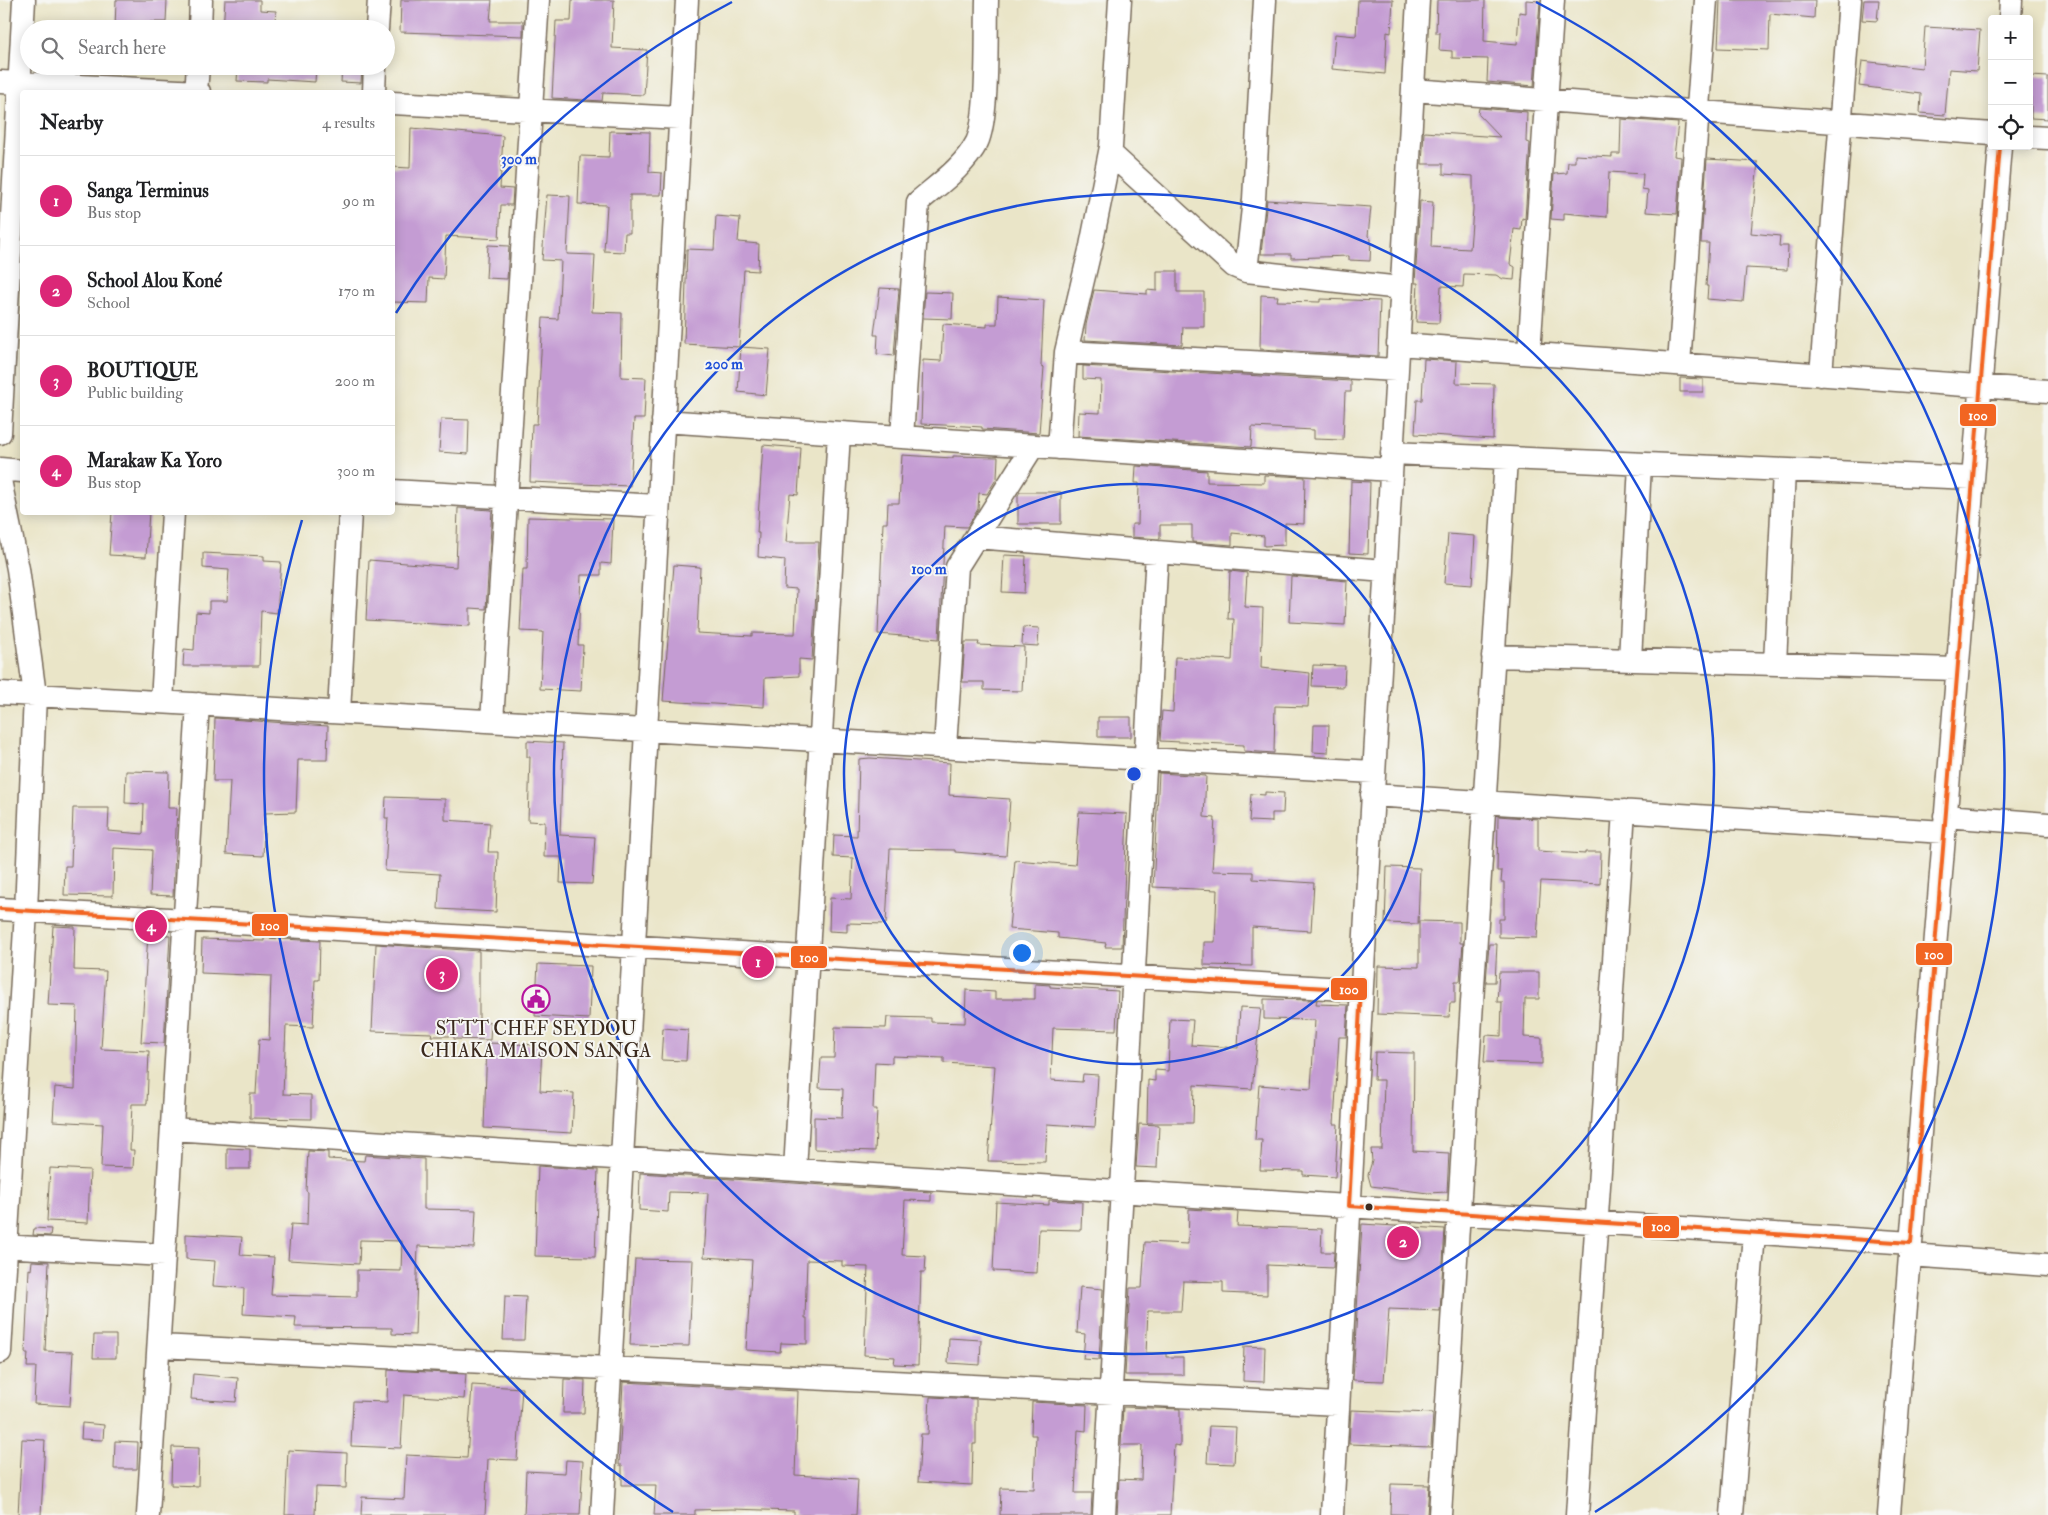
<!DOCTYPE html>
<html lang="en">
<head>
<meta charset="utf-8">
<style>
	body { margin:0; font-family:"IM FELL Double Pica",serif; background:#f2f2f2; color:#202124 }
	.controls { position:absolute; right:15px; top:15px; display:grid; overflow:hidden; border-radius:5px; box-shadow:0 2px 12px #0003 }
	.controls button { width:45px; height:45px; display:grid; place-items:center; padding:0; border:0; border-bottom:1px solid #e0e0e0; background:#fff; color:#202124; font:25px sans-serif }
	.you { position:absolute; left:1021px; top:952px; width:18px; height:18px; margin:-12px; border:4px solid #fff; border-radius:50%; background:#1a73e8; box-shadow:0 0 0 8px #1a73e833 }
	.badge { display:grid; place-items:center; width:32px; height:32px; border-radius:50%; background:#db2777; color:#fff; font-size:16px; font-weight:700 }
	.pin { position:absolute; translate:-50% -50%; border:2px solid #fff; box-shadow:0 1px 5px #0006 }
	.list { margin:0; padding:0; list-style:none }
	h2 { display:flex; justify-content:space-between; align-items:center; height:65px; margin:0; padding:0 20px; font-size:21px }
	h2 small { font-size:16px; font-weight:400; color:#757577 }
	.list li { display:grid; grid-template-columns:32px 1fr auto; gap:15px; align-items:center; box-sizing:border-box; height:90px; padding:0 20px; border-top:1px solid #e0e0e0 }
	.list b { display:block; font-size:19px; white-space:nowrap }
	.list p { margin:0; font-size:16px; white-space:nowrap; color:#757577 }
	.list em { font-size:16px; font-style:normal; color:#757577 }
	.icon { flex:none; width:28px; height:28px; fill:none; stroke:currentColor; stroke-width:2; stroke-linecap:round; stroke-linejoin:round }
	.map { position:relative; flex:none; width:2048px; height:1515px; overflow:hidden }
	.search { position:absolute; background:#fff; box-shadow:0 2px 12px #0003; left:20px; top:20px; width:375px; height:55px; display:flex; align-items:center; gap:12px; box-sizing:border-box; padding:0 18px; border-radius:28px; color:#757577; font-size:19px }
	.panel { position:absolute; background:#fff; box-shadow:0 2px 12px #0003; left:20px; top:90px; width:375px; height:425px; border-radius:5px }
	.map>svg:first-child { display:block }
	.building { fill:#c49cd3 }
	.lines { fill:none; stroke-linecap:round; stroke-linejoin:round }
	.street-casing { stroke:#786b5a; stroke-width:25 }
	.street { stroke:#fff; stroke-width:22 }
	.bus-1-casing { stroke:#f6f6f2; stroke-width:8 }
	.bus-1 { stroke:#f26522; stroke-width:4 }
	.ring { fill:none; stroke:#1d4ed8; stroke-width:2.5 }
	.bus-dot { fill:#3b2a1e; stroke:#f6f6f2; stroke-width:2 }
	.labels { text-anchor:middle; stroke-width:4; stroke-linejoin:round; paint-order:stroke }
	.poi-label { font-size:19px; fill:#3b2a1e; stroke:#f6f6f2 }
	.centre { fill:#1d4ed8; stroke:#f6f6f2; stroke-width:2.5 }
	.ring-label { font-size:15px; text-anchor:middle; font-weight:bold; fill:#1d4ed8; stroke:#f6f6f2; stroke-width:4; stroke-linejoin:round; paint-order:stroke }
	.line-badge { stroke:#f6f6f2; stroke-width:2 }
	.badge-label { font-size:14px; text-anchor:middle; font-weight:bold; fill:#fff }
</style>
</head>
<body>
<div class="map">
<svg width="2048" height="1515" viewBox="0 0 2048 1515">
	<rect width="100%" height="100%" fill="#f6f6f2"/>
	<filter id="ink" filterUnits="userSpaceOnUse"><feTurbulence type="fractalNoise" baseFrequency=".02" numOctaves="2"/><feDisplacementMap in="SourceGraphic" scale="10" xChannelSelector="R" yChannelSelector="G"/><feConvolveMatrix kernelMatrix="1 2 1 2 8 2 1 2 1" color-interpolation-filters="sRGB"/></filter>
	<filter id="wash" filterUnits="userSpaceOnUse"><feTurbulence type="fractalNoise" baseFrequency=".0096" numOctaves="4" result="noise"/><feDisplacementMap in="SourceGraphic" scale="20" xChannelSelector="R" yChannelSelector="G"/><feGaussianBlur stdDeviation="1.12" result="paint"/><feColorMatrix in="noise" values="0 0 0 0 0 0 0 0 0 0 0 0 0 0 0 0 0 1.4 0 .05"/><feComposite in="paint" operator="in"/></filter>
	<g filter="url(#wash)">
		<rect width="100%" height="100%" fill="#eae5c8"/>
		<g id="blocks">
			<path class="building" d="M116,0H167L166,22H150V29H115Z
				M225,0H260V10L276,11L274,29H223Z
				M401,0H492L490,21H523V36L400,32Z
				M572,0H614L612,48L647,50L644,95L603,93L602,101L552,98L556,21H571Z
				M1358,0H1393L1391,33L1387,32L1385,74L1332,69L1335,34L1356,36Z
				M1437,0H1485L1484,41L1517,44L1519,12L1526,13V0L1540,1L1534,86L1487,82L1488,59L1452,58V51L1439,50L1440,33H1436Z
				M1720,0H1815L1814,18L1770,14L1769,50L1718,48Z
				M1864,0H1879L1877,21L1862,20Z
				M1925,27L1980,30L1977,71L1949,69L1945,115L1920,113L1921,94L1859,86L1862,61L1922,68Z
				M238,66L316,67L315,82L267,79V82L237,81Z
				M342,66H362L361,83L341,82Z
				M2031,76L2048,77V119L2031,118Z
				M1479,108L1527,112L1526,142L1530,143L1525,219L1522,218L1521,230L1514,229L1510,264L1515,267L1514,280L1503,279L1496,275L1464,274L1463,287L1441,286L1439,323L1416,322L1418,283H1415L1420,201L1433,202L1431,247L1470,249L1473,209V176L1443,174V164H1422L1424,132L1500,137L1478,114Z
				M1621,119L1678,123L1674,156L1681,157L1677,214L1646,212L1648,190L1642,189L1643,174L1609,172L1607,217L1564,213V220L1551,219L1554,174L1567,173L1568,162H1575V155L1612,157V154H1620Z
				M411,128L503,136L500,188L513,189L512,205H501L499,239L446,236L444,279L429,278L428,303L392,302V167L410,168Z
				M610,131L650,132L649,172L662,173L661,195H630V233H625L624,252L604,251L607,205L578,204L580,156L609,157Z
				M1707,159L1758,162L1751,233L1780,236L1779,246H1788L1787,270L1746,268L1743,302L1707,299L1708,286H1706L1709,243H1701Z
				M547,195L570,196L567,254L595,255L592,312L622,313L621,377L646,378L644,419H634L630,486L530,482L532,424H537L543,318L558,319L561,261L542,260Z
				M1267,200L1371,207L1368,236L1371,239L1370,261L1349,260V256L1291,258V254H1261Z
				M716,216L740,218L738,242L759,244L758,271L744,270L739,347L684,344L687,249L714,250Z
				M488,245L509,246L507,279L486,278Z
				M1157,271H1177V292H1204V327H1183L1182,345L1085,340L1086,325L1094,290L1147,294V290L1157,291Z
				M880,288L899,289L894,356L877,354L878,335H874Z
				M925,292L953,293L952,319L923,318Z
				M1261,295L1278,296L1277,301L1320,302V299L1380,301L1378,356L1260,349Z
				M998,297L1044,300L1041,366L1044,367L1039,433L982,429V427L965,426L921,424L923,360L941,361L943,324L987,327V324H997Z
				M741,347L770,349L766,395L738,392Z
				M1424,359L1457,361L1456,383L1494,384L1493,439L1415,434L1417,400H1422Z
				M1083,366L1351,381V392H1345L1343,440L1314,439V430L1252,427L1251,447L1078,436L1079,412L1100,413L1101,380L1083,379Z
				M1680,378L1703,379V392H1680Z
				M441,419L469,420L468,454L439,452Z
				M763,445L801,448L798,495L790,494L786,542H819L812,660L799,659V676L765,678L764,707L663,701L674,565L700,567L697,633L752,636V633L795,634L797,589L784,588L785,560L758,557L759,533H757Z
				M902,455L953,458V456L998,457L997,478L987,494L979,493L978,509L967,527L945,526L939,639L878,634L883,523H887L888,503H899Z
				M1136,466L1207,471V482L1264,483V475L1305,477L1304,524L1285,523V545L1264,546V536L1232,533V545L1192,542V525H1160V539L1132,537V524H1138L1139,483H1135Z
				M1351,481L1370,482L1368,554L1349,553Z
				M1020,492H1061V524H1018V495Z
				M458,508L492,510L486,609L470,608V626L366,620L369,560L456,567Z
				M112,512H149L146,557L109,555Z
				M528,517L613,519L611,564L601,563V575H581L578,645H583L581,691L540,689L543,632L520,631L523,569H527Z
				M1448,534L1475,536L1472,585L1444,583Z
				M203,553L264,556V561L281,562L277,613L261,611L259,666H183L184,649L194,650L196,612L209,613V601H227L229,570L203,568Z
				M1004,555L1026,556L1024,593L1002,592Z
				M1230,571L1247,573L1245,607L1263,608L1261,668L1310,673L1308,707L1275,706L1274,753L1244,751V745L1160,741L1162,711L1173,712L1175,657L1232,660L1234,619H1228Z
				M1291,576L1347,581L1345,625L1289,622Z
				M1023,627L1039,628L1038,646L1022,645Z
				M965,642H979L978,645L1024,647L1022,691L984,690V682H962Z
				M1313,665L1345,666L1344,687L1312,686Z
				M1098,717H1131V737H1098Z
				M215,718L328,726L327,760H298L296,812L265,813L263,856L226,854L230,781H213Z
				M1314,725H1329L1328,753L1313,752Z
				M527,741L563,743L560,835L595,837L592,884L560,883L561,857H544L545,822L528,821L530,757H527Z
				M870,758L950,763L949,795L1010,799L1006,856L955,852V850L890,849L886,924L847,923V932L829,931L830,898L851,899L853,858L833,857L834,835L857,836L859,759Z
				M126,771L169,772L168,808H177L173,896L150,895L152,850L114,848L113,896L64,895L65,866H71L73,808H109L108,831L143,834L144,804L125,803Z
				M1159,773L1206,776L1204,817L1215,818L1212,871L1253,872V879L1314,883L1311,931L1252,927V966L1204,965V942H1215L1217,890L1153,887Z
				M1265,792L1284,793L1283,813H1272V822L1249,821L1251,794L1265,795Z
				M386,797L445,799V820L490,823L488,852H498L496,912L438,909L440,874L385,871L388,818H385Z
				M1079,812L1127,814L1122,947H1105L1106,943L1058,938V933L1009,929L1015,860L1075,865Z
				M1498,816L1538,819V851L1585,854V852H1601L1600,884L1541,881L1537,938L1499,937V919H1504V882H1501L1502,871H1497Z
				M1387,867L1420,868L1418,924L1385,923Z
				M1419,921L1460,922V943H1463L1460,981H1455V1003H1450L1449,1017L1377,1014L1378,966L1419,967Z
				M53,926L75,927L74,970L106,971L101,1049L149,1051L147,1104H132L130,1150H134L133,1168L101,1167L103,1124L53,1121L55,1087L75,1089L77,1006L48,1005Z
				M148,934L170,935L164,1043L141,1042Z
				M264,938L320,941L319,980H315L313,1027L286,1026L283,1094L311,1095V1119L250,1118V1094H256L259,1039L269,1040L271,976L201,973L202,939L264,941Z
				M376,944L479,951V1021L491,1022L490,1040L454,1039V1036H431L432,1033L372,1031Z
				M1489,944H1497L1495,982H1486Z
				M538,964L591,966L589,1019L535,1016Z
				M1499,972H1539V999H1525L1524,1037L1542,1038V1064L1484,1062L1486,1035L1501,1036L1502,1002H1497Z
				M1035,984L1050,985V987L1118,991L1116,1030L1053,1028L1051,1080L1082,1082L1083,1074L1098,1075L1095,1127L1047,1124L1045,1162L988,1161L995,1066L944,1063V1058L892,1056V1063L875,1062L873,1109H877L875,1151L814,1149V1117L842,1118L843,1089L819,1088L821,1058H834L835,1027L886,1028L887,1017L931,1018V1022L965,1023L966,990L995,992V999H1035Z
				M1264,999L1317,1000L1316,1004L1348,1005L1346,1037H1339L1334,1124H1338L1335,1177L1303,1175V1171L1260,1170L1262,1140H1255L1259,1085L1311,1089L1315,1020L1264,1019Z
				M1240,1007L1261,1008L1252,1089L1194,1085L1193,1123H1147L1148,1080L1155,1081V1070L1168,1071L1170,1019L1193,1020L1191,1045L1238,1048Z
				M663,1028L688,1030L686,1061L661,1060Z
				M487,1043L542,1045L540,1091L574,1093L572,1133L484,1128Z
				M1375,1052L1414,1053L1413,1151L1449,1153L1447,1192L1428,1193L1371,1186L1368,1175L1372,1161L1371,1149H1382L1384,1080H1374Z
				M1139,1124L1159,1125L1157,1168L1136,1167Z
				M227,1148L250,1149V1169H227Z
				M308,1151L328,1152V1159L364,1161L365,1155L424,1159V1209L476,1210L474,1248L418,1246L415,1335L392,1334V1328L295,1327L296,1317L243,1314L244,1288L213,1286L215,1261L186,1259V1234L242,1237L240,1255L274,1257L271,1295L357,1297V1270L401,1271L402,1241L360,1240L359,1264L288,1260L291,1224L307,1225L308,1192L306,1191Z
				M538,1166L598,1170L595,1257L535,1256Z
				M50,1168L90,1170L88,1223L47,1221Z
				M640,1173L931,1192V1201L905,1200L902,1255L926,1256L925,1272H921L918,1365L894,1364L895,1357L864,1355L868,1267L842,1266V1261L807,1260L805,1318H807V1344L781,1343L780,1352L746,1350L752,1260L704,1257L708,1193L669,1192L668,1212L639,1210Z
				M1049,1200L1082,1202L1081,1230L1039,1229L1037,1273L993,1271L996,1202L1049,1205Z
				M1189,1209L1238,1212L1237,1226L1322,1229L1321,1252H1334L1333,1268L1267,1265V1295L1223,1293V1282L1183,1281L1181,1311H1148L1146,1353H1166V1357H1183V1375H1125L1130,1288H1142L1145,1242L1188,1244Z
				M1362,1224L1445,1229L1440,1311L1389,1309L1384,1381L1353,1380Z
				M34,1228L51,1229L50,1236L33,1235Z
				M635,1259L693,1260L689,1346L630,1345Z
				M32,1261L49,1262L45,1351L73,1352L70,1406L34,1404L36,1367H27L28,1353H25L29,1269L31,1270Z
				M1080,1287L1103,1289L1099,1360L1083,1359L1085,1334L1077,1333Z
				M505,1296L526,1297L524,1340H503Z
				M94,1335H116V1358H93Z
				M949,1338L981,1340L980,1365L948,1363Z
				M1244,1346L1265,1347L1264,1382L1243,1381Z
				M388,1370L466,1374L464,1399L404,1395L401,1448L351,1446L353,1401L387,1402Z
				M193,1374L238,1378L236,1402L191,1399Z
				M564,1379L585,1380L584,1413H563Z
				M623,1382L798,1391L795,1475L858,1479L856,1515H794V1511L732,1509L695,1510V1515H654L656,1485H622V1465H619Z
				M472,1385L522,1388L517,1460L488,1459L485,1515H361L362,1497L404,1499L406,1455L467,1458Z
				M930,1397L976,1399V1444H973L972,1485L918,1482L921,1434H928Z
				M1032,1402L1087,1405L1086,1431L1078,1430L1075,1493H1092L1091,1515H1000L1001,1488L1034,1489L1036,1435H1031Z
				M1123,1407L1180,1409V1446L1174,1445L1170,1515H1117L1119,1479L1141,1480L1142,1445H1121Z
				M1351,1410L1433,1413L1431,1447L1349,1444Z
				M82,1423L104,1425L103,1440L81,1439Z
				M1209,1426L1236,1427L1234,1464L1207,1463Z
				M22,1439L45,1440L41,1515H18Z
				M115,1441L138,1442L137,1469H114Z
				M172,1447L199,1448L198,1486L171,1485Z
				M288,1450L347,1453L346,1488L316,1487L315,1515H285Z
				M566,1460L583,1461L580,1515H524L526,1471L565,1473Z
				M1391,1484L1429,1485L1427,1515L1390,1514Z"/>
		</g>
	</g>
	<g filter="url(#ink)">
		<use href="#blocks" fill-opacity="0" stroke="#786b5a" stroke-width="1"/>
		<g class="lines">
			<g class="street-casing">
				<path id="street" d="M1265,0L1254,199L1246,271L1401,288
					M2010,19L2011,0
					M200,29L201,0
					M377,29L379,0
					M0,82L199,92
					M1413,90L1992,134
					M196,92L198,66
					M374,92L375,66
					M392,103L680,118
					M2029,137L2048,138
					M1110,153L1234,266L1246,271
					M1398,344L2048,391
					M1066,352L1396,370
					M1529,353L1553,0
					M1679,364L1706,0
					M1821,375L1850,0
					M663,421L1391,470
					M0,433L24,0
					M902,437L918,202C939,184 964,167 977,142C989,116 986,32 987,0
					M1059,448L1066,352L1091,246L1111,147L1120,0
					M1392,453L1972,478
					M0,469L22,471
					M0,480L18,569L35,695L26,911L0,1352
					M392,491L658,506
					M976,537L1385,571
					M1493,656L1957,669
					M1630,660L1640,464
					M1775,664L1784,470
					M0,693L1373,772
					M162,702L173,512
					M339,712L350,512
					M492,721L538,0
					M945,747L957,567L1033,446
					M1372,795L1944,832
					M1945,816L2048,824
					M0,909L1361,990
					M172,1129L1911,1243
					M795,1170L839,433
					M0,1246L164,1255
					M1910,1255L2048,1265
					M159,1346L1338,1404
					M148,1515L198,704
					M602,1515L687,0
					M1104,1515L1157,552
					M1332,1515L1418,0
					M1440,1515L1506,458
					M1577,1515L1624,811
					M1732,1515L1754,1233
					M1889,1515L2000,146"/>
			</g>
			<use href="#street" class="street"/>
			<g class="bus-1-casing">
				<path id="bus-1" d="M0,909L1361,990L1349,1206L1911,1243L2000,146"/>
			</g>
			<use href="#bus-1" class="bus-1"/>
		</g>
	</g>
	<g class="ring">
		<circle cx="1134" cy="774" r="290"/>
		<circle cx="1134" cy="774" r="580"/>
		<path d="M673 1512A870 870 0 0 1 302 520M396 313A870 870 0 0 1 732 2M1536 2A870 870 0 0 1 1595 1512"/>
	</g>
	<defs>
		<g id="civic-ring" transform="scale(1.4375)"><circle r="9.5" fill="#f6f6f2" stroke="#b5179e" stroke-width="1.5"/><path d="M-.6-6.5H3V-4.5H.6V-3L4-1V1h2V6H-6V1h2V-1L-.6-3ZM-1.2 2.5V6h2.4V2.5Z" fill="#b5179e"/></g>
	</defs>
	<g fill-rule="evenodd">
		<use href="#civic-ring" x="536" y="999"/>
	</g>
	<circle class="bus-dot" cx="1369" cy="1207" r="4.5"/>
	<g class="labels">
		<g class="poi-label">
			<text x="536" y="1035">STTT CHEF SEYDOU<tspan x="536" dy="22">CHIAKA MAISON SANGA</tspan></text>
		</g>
	</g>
	<circle cx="1134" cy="774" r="8" class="centre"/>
	<g class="ring-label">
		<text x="519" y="164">300 m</text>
		<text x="724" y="369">200 m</text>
		<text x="929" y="574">100 m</text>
	</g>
	<g class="line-badge">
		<rect x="1959" y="403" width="38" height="24" rx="5" fill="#f26522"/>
		<rect x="251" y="913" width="38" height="24" rx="5" fill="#f26522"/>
		<rect x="1915" y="942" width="38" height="24" rx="5" fill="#f26522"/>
		<rect x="790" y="945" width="38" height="24" rx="5" fill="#f26522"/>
		<rect x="1330" y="977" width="38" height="24" rx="5" fill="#f26522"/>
		<rect x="1642" y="1215" width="38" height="24" rx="5" fill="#f26522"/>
	</g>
	<g class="badge-label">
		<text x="1978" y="420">100</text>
		<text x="270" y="930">100</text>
		<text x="1934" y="959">100</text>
		<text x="809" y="962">100</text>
		<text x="1349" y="994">100</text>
		<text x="1661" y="1231">100</text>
	</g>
</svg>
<div class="controls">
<button>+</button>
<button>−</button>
<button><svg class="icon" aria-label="locate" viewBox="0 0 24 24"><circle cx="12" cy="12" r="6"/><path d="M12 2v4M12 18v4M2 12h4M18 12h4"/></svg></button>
</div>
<div class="you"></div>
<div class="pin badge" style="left:758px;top:962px">1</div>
<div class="pin badge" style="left:1403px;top:1242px">2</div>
<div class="pin badge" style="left:442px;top:974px">3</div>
<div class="pin badge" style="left:151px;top:926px">4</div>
<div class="search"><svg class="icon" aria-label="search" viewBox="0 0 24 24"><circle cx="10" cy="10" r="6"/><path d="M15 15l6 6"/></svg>Search here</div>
<section class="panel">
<h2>Nearby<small>4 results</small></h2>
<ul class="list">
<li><span class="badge">1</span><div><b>Sanga Terminus</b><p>Bus stop</p></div><em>90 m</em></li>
<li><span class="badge">2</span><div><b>School Alou Koné</b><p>School</p></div><em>170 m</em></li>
<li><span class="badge">3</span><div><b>BOUTIQUE</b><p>Public building</p></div><em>200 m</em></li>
<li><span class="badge">4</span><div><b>Marakaw Ka Yoro</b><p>Bus stop</p></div><em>300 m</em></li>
</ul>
</section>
</div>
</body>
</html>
